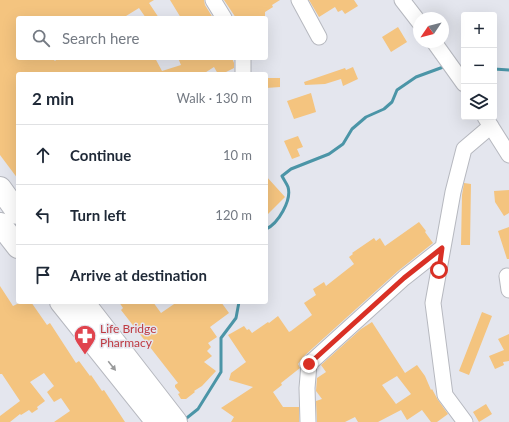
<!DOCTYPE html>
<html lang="en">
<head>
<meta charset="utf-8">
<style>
	body { margin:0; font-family:Lato,sans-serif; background:#f2f2f3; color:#1f2937 }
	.controls { position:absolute; right:12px; top:12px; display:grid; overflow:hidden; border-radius:4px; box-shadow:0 4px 16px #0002 }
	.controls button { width:36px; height:36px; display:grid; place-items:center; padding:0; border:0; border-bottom:1px solid #e0e1e3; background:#fff; color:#1f2937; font:20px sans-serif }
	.compass { position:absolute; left:413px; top:12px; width:36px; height:36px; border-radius:50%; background:#fff; box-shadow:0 4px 16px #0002; rotate:235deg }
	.stop { position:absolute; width:12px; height:12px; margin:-9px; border:3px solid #d93025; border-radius:50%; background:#fff }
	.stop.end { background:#d93025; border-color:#fff; box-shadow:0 1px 4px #0008 }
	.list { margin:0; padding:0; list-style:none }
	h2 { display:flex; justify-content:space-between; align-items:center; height:52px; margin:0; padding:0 16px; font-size:17px }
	h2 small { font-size:13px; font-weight:400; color:#747a83 }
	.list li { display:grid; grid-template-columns:26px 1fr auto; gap:12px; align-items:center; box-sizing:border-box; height:60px; padding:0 16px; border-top:1px solid #e0e1e3 }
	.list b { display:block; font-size:15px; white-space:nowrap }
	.list em { font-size:13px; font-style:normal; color:#747a83 }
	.icon { flex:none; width:22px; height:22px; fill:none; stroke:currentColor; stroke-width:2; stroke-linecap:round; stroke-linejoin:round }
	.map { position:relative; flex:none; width:509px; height:422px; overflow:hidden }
	.search { position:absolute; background:#fff; box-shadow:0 4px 16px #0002; left:16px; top:16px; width:252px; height:44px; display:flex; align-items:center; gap:10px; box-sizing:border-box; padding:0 14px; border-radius:4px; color:#747a83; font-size:15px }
	.panel { position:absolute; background:#fff; box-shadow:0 4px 16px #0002; left:16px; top:72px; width:252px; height:232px; border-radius:4px }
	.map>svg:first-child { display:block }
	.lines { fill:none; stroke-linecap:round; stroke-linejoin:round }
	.stream { stroke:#4b95a7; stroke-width:3 }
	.building { fill:#f4c47f; fill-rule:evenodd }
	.minor-casing { stroke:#b6b8bf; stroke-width:17 }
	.highway-casing { stroke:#b6b8bf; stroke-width:24 }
	.minor { stroke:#fff; stroke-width:15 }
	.highway { stroke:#fff; stroke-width:22 }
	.oneway { fill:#999a9b }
	.route { stroke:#d93025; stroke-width:5 }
	.labels { text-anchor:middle; stroke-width:3; stroke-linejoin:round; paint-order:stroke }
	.health-label { font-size:12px; fill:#be3a42; stroke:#e4e6ee; text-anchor:start }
</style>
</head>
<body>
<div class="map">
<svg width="509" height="422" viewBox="0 0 509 422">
	<rect width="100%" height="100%" fill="#e4e6ee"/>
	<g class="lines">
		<path class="stream" d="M494,69L509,70
			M266,229C278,224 292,200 288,187C287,184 284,180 282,176L291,169L329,154L343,144L352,129L366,117L384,109L392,102L397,90L416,77L446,66
			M183,421L198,409L221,372V338L236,318L239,302"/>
	</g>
	<path class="building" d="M0,0H154L149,3L159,18H146L139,8L126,16L127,18H18V58H52L55,61L58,58H155L162,71L181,65L178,58H232L234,63V68L222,74H218L214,67L203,74H18V179L0,155Z
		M170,0H204L205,5L213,18H181Z
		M224,0H280L272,5L273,7L265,12V18H236Z
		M309,0H354L358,6L345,14L342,10L338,12L335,7L319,17Z
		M398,27L407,42L391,52L382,37Z
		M353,67L358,79L343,86L341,79L325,84L305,85L304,82L345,68L346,70Z
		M266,78H280V87L266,88Z
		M311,93L316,112L294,119L287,101Z
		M298,136L303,147L297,149L300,156L292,159L284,141Z
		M266,176L285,197L266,216Z
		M464,183L471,184L470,245H461L462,195Z
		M509,190V213L504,216L495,202L494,191Z
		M419,222L426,231L425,232L433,243L398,271L303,357L298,364L300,368L281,383L282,385L273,392L283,407H299V422H231L234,417L221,408L253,387L229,380L231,373L246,362L228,335L244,326L247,330L249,329L252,333L268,322L269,323L278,316L289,332L291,331L312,315L304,303L316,295L313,289L324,282L326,286L354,264L349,257L353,254L352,253L374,238L376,241L380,238L385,246Z
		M509,227V259H507L498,231Z
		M0,286L13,306L21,302H31L47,325L50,323L76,363L79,361L90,376L91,375L102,391L104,390L125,422H54L70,411L61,398L54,402L47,392L54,386L44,373L30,382L45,401L37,407L38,409L32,413L29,410L21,415L20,414L10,422H0V416L20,401L2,374H0Z
		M119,302H153L161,313L177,302H221L229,313L210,327L217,337L208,343L211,347L207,351L212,356L204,362L216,371L202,386L194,391L195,392L186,399H181L178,394L180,393L175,387V385L178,383L121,310L123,308Z
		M482,312L492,316L469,375L459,371Z
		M372,322L405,373L417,365L425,376L431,390L432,389L438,400L448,414L437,422H431L422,410L407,420L401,410L378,422H358L355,417L345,422H317L316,401L322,399L316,391L317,378L326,372L321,365L361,329ZM397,376L411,394L396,404L382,385Z
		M509,334V361L503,362L504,365L495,369L489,356L504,350L498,339Z
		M486,404L492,414L479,422L473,412Z"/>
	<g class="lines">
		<g class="minor-casing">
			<path id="minor" d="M213,0L224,18
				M299,0L319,37
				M402,0L419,22
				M434,42L464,84
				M243,74V58
				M485,117L509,155
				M507,276L509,290
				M308,422L307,388L309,364L404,278L442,248
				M465,422L445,395L433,303L453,192L464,149L491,126"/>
		</g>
		<g class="highway-casing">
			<path id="highway" d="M0,188L18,213
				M0,224L18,247
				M61,302L157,422
				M83,302L176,422"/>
		</g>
		<use href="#minor" class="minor"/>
		<use href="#highway" class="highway"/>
	</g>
	<defs><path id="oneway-solid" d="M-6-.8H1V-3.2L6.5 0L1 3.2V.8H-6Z"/></defs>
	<use class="oneway" href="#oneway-solid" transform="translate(112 366) rotate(51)"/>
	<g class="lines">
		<path class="route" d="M309,364L404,278L442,248L439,270"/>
	</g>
	<defs>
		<g id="pharmacy-pin" transform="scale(1.15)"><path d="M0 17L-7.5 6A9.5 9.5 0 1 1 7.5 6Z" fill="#e0444e" stroke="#e4e6ee"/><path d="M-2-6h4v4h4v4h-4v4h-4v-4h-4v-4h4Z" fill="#fff"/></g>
	</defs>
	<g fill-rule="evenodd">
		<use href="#pharmacy-pin" x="85" y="336"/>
	</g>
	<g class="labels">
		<g class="health-label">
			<text x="100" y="333">Life Bridge<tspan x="100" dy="14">Pharmacy</tspan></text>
		</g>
	</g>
</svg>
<div class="controls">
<button>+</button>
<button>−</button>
<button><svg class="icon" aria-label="layers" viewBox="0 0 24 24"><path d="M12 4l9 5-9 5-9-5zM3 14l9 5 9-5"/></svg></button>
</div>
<svg class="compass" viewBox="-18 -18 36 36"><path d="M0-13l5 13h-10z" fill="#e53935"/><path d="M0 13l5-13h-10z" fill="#747a83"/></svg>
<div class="stop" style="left:439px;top:270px"></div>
<div class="stop end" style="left:309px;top:364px"></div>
<div class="search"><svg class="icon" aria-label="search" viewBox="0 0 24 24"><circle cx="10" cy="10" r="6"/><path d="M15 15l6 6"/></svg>Search here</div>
<section class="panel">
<h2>2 min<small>Walk · 130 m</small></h2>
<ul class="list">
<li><svg class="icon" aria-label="ahead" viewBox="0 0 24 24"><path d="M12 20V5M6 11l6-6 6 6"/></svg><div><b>Continue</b></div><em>10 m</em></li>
<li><svg class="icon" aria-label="left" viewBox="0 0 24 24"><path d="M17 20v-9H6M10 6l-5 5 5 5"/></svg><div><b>Turn left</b></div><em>120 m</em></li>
<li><svg class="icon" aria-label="arrive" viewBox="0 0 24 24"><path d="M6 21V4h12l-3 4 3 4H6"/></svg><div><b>Arrive at destination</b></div></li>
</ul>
</section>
</div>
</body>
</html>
